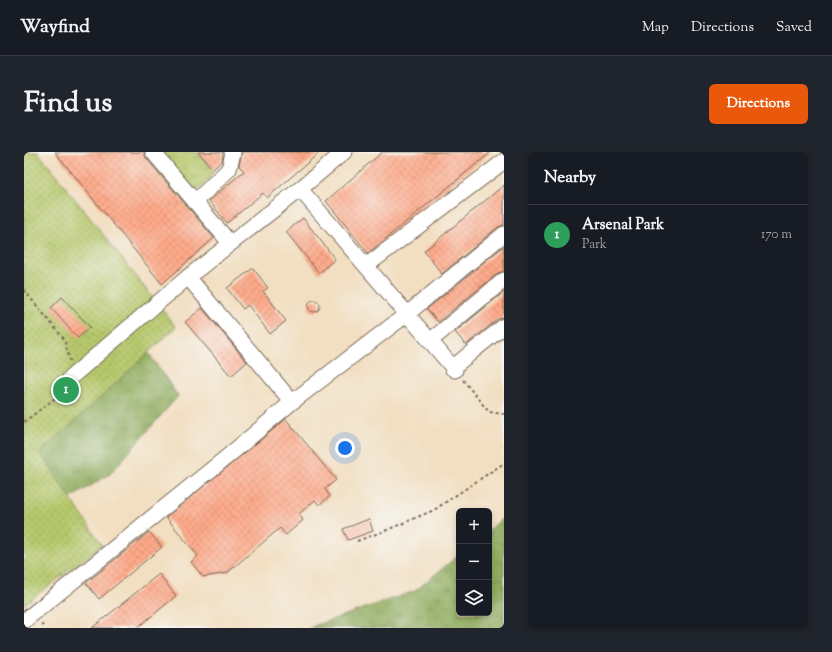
<!DOCTYPE html>
<html lang="en">
<head>
<meta charset="utf-8">
<style>
	body { margin:0; font-family:"Sorts Mill Goudy",serif; background:#20242c; color:#f1f3f6 }
	.controls { position:absolute; right:12px; bottom:12px; display:grid; overflow:hidden; border-radius:6px; box-shadow:0 2px 6px #0003 }
	.controls button { width:36px; height:36px; display:grid; place-items:center; padding:0; border:0; border-bottom:1px solid #363941; background:#171b24; color:#f1f3f6; font:20px sans-serif }
	.you { position:absolute; left:321px; top:296px; width:14px; height:14px; margin:-10px; border:3px solid #fff; border-radius:50%; background:#1a73e8; box-shadow:0 0 0 6px #1a73e833 }
	.badge { display:grid; place-items:center; width:26px; height:26px; border-radius:50%; background:#ea580c; color:#fff; font-size:13px; font-weight:700 }
	.pin { position:absolute; translate:-50% -50%; border:2px solid #fff; box-shadow:0 1px 4px #0006 }
	.list { margin:0; padding:0; list-style:none }
	h2 { display:flex; justify-content:space-between; align-items:center; height:52px; margin:0; padding:0 16px; font-size:17px }
	h2 small { font-size:13px; font-weight:400; color:#9ea1a6 }
	.list li { display:grid; grid-template-columns:26px 1fr auto; gap:12px; align-items:center; box-sizing:border-box; height:60px; padding:0 16px; border-top:1px solid #363941 }
	.list b { display:block; font-size:15px; white-space:nowrap }
	.list p { margin:0; font-size:13px; white-space:nowrap; color:#9ea1a6 }
	.list em { font-size:13px; font-style:normal; color:#9ea1a6 }
	.icon { flex:none; width:22px; height:22px; fill:none; stroke:currentColor; stroke-width:2; stroke-linecap:round; stroke-linejoin:round }
	.map { position:relative; flex:none; width:480px; height:476px; overflow:hidden; border-radius:6px }
	header { display:flex; align-items:center; gap:24px; box-sizing:border-box; height:56px; padding:0 20px; background:#171b24; border-bottom:1px solid #363941 }
	header strong { font-size:19px }
	nav { display:flex; gap:22px; margin-inline-start:auto; font-size:14px }
	.intro { display:flex; align-items:center; justify-content:space-between; box-sizing:border-box; height:96px; padding:0 24px }
	h1 { margin:0; font-size:28px }
	.button { padding:10px 18px; border-radius:6px; background:#ea580c; color:#fff; font-size:14px; font-weight:700 }
	main { display:flex; gap:24px; padding:0 24px }
	aside { flex:1; background:#171b24; border-radius:6px; box-shadow:0 2px 6px #0003 }
	.map>svg:first-child { display:block }
	.grass { fill:url(#grass-tufts); stroke:#787844 }
	.forest { fill:url(#forest-crowns); stroke:#666b3e }
	.park { fill:url(#park-dots); stroke:#787844 }
	.building { fill:url(#building-cross-hatch) }
	.lines { fill:none; stroke-linecap:round; stroke-linejoin:round }
	.minor-casing { stroke:#7b6957; stroke-width:17 }
	.path { stroke:#7b6957; stroke-width:2; stroke-dasharray:3 3; stroke-linecap:butt }
	.minor { stroke:#fff; stroke-width:15 }
</style>
</head>
<body>
<header>
<strong>Wayfind</strong>
<nav><a>Map</a><a>Directions</a><a>Saved</a></nav>
</header>
<div class="intro"><h1>Find us</h1><a class="button">Directions</a></div>
<main>
<div class="map">
<svg width="480" height="476" viewBox="0 0 480 476">
	<defs>
		<pattern id="grass-tufts" width="24" height="20" patternUnits="userSpaceOnUse"><rect width="24" height="20" fill="#b5c76a"/><path d="M3 7l-1-3M5 7V3M7 7l1-3M15 17l-1-3M17 17v-4M19 17l1-3" fill="none" stroke="#94a257"/></pattern>
		<pattern id="forest-crowns" width="20" height="18" patternUnits="userSpaceOnUse"><rect width="20" height="18" fill="#90ac5e"/><path d="M2 6a3 3 0 1 1 6 0M12 15a3 3 0 1 1 6 0" fill="none" stroke="#778c4d"/></pattern>
		<pattern id="park-dots" width="8" height="8" patternUnits="userSpaceOnUse"><rect width="8" height="8" fill="#b5c76a"/><path d="M2 2h.1M6 6h.1" fill="none" stroke="#94a257" stroke-width="1.8" stroke-linecap="round"/></pattern>
		<pattern id="building-cross-hatch" width="8" height="8" patternUnits="userSpaceOnUse"><rect width="8" height="8" fill="#feaa8a"/><path d="M0 0l8 8M0 8l8-8" fill="none" stroke="#db9277"/></pattern>
	</defs>
	<rect width="100%" height="100%" fill="#f6f6f2"/>
	<filter id="ink" filterUnits="userSpaceOnUse"><feTurbulence type="fractalNoise" baseFrequency=".025" numOctaves="2"/><feDisplacementMap in="SourceGraphic" scale="8" xChannelSelector="R" yChannelSelector="G"/><feConvolveMatrix kernelMatrix="1 2 1 2 8 2 1 2 1" color-interpolation-filters="sRGB"/></filter>
	<filter id="wash" filterUnits="userSpaceOnUse"><feTurbulence type="fractalNoise" baseFrequency=".012" numOctaves="4" result="noise"/><feDisplacementMap in="SourceGraphic" scale="16" xChannelSelector="R" yChannelSelector="G"/><feGaussianBlur stdDeviation="0.9" result="paint"/><feColorMatrix in="noise" values="0 0 0 0 0 0 0 0 0 0 0 0 0 0 0 0 0 1.4 0 .05"/><feComposite in="paint" operator="in"/></filter>
	<g filter="url(#wash)">
		<rect width="100%" height="100%" fill="#f2dec0"/>
		<path class="grass" d="M136,0H173L190,19C185,28 178,38 167,36Z"/>
		<path class="forest" d="M0,30L117,190L154,244L86,322L0,375Z
			M480,365V476H286L292,473L391,439L435,403V461H465V378Z"/>
		<path class="park" d="M0,0H14L152,175L16,301L78,393L0,453Z"/>
		<g id="blocks">
			<path class="building" d="M31,0H120L122,6L190,86L138,132Z
				M174,0H199V2L198,9L189,17Z
				M218,0H296L243,46L239,41L203,71L185,49L220,19L215,14Z
				M358,0H467L344,101L302,49Z
				M480,33V73L474,75L418,122L400,99Z
				M279,66L311,107L295,121L262,80Z
				M480,94V119L474,121L414,170L403,157Z
				M229,116L244,136L239,139L262,169L246,182L224,153L219,157L203,136Z
				M480,140V165L474,167L442,193L431,180Z
				M38,145L66,175L54,186L27,156Z
				M284 154a6 6 0 1 1 12 0a6 6 0 1 1-12 0Z
				M178,156L223,210L207,224L161,170Z
				M262,267L312,328L301,337L306,344L295,353L291,348L275,362L279,368L262,383L256,376L203,421L179,425L167,410L174,404L142,365Z
				M345,367L349,379L324,388L319,377Z
				M125,380L138,395L75,447L62,431Z
				M135,422L152,444L113,476H68Z"/>
		</g>
	</g>
	<g filter="url(#ink)">
		<use href="#blocks" fill-opacity="0" stroke="#7b6957" stroke-width="1"/>
		<g class="lines">
			<g class="minor-casing">
				<path id="minor" d="M129,0L206,91
					M276,37L431,218
					M171,50L205,17L209,1L208,0
					M342,114L480,9
					M406,189L480,128
					M428,216L480,174
					M46,226L164,125L276,37L320,0
					M268,250L383,162L480,82
					M0,469L204,304L268,250L164,125"/>
			</g>
			<path class="path" d="M0,138L40,187L46,209
				M439,228L465,260L480,262
				M0,270L34,244L39,236
				M333,389L363,378L410,358L480,311
				M17,472L21,476"/>
			<use href="#minor" class="minor"/>
		</g>
	</g>
</svg>
<div class="controls">
<button>+</button>
<button>−</button>
<button><svg class="icon" aria-label="layers" viewBox="0 0 24 24"><path d="M12 4l9 5-9 5-9-5zM3 14l9 5 9-5"/></svg></button>
</div>
<div class="you"></div>
<div class="pin badge" style="left:42px;top:238px;background:#2e9e5b">1</div>
</div>
<aside>
<h2>Nearby<small></small></h2>
<ul class="list">
<li><span class="badge" style="background:#2e9e5b">1</span><div><b>Arsenal Park</b><p>Park</p></div><em>170 m</em></li>
</ul>
</aside>
</main>
</body>
</html>
